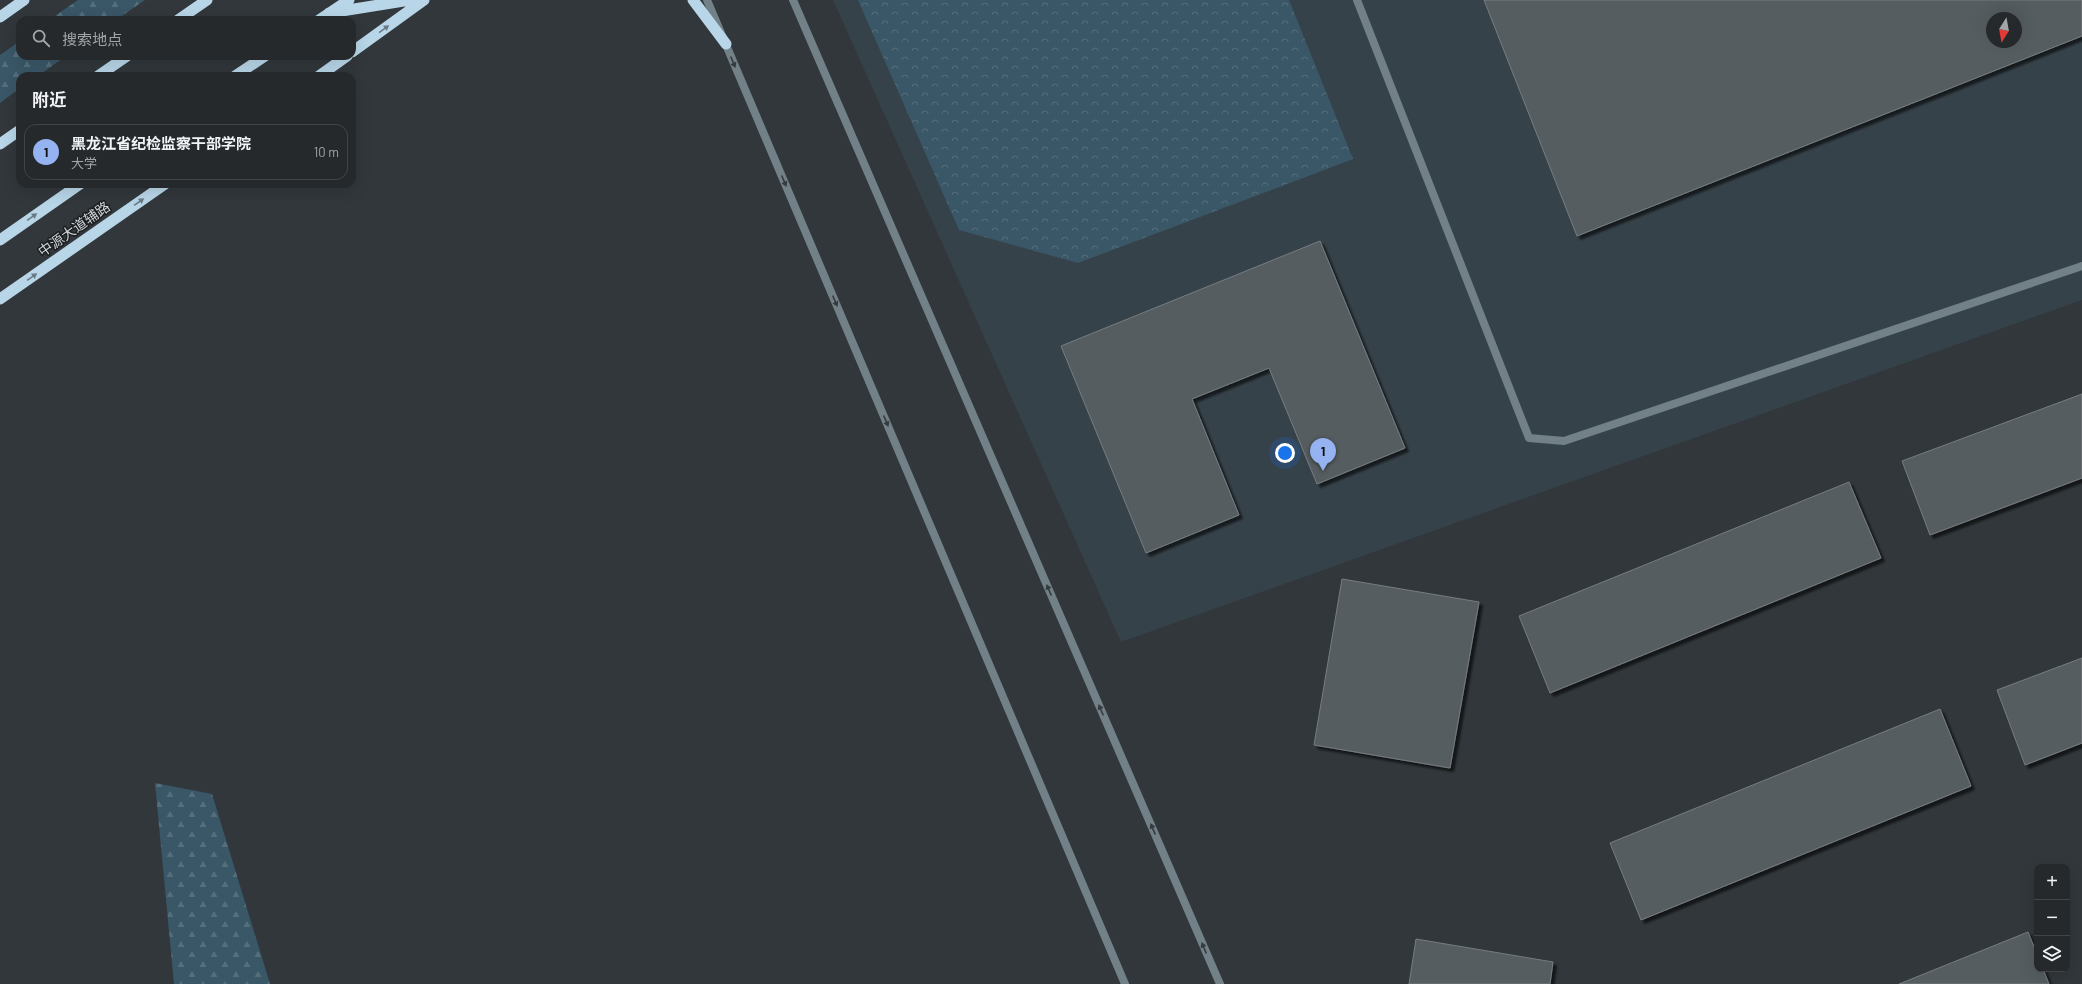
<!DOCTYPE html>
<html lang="zh">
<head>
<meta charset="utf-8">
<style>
	body { margin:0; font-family:Barlow,"Noto Sans SC",sans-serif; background:#2d3134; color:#f1f3f6 }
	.controls { position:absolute; right:12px; bottom:12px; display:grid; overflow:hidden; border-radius:8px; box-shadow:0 4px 16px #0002 }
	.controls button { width:36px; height:36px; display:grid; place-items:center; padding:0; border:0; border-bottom:1px solid #424548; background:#25292c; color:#f1f3f6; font:20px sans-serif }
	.compass { position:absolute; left:1986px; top:12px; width:36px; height:36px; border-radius:50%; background:#25292c; box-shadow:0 4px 16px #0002; rotate:191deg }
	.you { position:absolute; left:1285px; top:453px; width:14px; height:14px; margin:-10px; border:3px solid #fff; border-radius:50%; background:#1a73e8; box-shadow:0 0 0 6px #1a73e833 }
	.badge { display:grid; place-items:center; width:26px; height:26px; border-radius:50%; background:#95b2f1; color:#111; font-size:13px; font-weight:700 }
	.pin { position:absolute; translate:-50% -33px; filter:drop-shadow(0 1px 2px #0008) }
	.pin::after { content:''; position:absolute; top:21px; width:14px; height:12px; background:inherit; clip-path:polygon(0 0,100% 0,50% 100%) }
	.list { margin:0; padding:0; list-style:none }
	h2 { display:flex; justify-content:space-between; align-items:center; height:52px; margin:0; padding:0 16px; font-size:17px }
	h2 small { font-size:13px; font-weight:400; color:#a3a6a9 }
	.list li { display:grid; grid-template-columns:26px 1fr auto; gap:12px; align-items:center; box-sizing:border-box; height:56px; margin:0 8px 8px; padding:0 8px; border:1px solid #424548; border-radius:12px }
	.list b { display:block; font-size:15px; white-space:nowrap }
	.list p { margin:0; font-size:13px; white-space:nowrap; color:#a3a6a9 }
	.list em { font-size:13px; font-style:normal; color:#a3a6a9 }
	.icon { flex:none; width:22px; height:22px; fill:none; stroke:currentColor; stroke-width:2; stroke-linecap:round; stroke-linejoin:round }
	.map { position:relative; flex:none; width:2082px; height:984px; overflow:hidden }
	.search { position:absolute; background:#25292c; box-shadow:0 4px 16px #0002; left:16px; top:16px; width:340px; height:44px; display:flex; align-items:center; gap:10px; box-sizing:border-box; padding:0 14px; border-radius:12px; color:#a3a6a9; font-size:15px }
	.panel { position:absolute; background:#25292c; box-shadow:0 4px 16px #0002; left:16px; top:72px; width:340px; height:116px; border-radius:12px }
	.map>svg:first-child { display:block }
	.built { fill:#36424a; fill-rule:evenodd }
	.forest { fill:url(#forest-firs) }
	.park { fill:url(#park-crowns) }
	.building { fill:#565d60; stroke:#767d81; fill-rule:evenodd; filter:url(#shadow) }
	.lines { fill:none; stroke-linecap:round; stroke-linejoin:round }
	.service { stroke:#728087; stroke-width:8 }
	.tertiary { stroke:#728087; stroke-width:8 }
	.trunk { stroke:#b8d6e8; stroke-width:11 }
	.oneway { fill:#6a7a84 }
	.oneway2 { fill:#353b3f }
	.labels { text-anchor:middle; stroke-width:3; stroke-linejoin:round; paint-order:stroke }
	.street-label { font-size:14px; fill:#cfd3d5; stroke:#1b1e20 }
</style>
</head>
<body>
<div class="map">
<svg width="2082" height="984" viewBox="0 0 2082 984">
	<defs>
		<pattern id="forest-firs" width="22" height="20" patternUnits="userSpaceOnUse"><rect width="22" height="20" fill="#3a5767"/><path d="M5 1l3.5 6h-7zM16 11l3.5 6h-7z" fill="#556e7c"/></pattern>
		<pattern id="park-crowns" width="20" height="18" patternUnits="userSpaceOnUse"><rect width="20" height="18" fill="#3a5767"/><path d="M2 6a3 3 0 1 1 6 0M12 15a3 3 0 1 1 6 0" fill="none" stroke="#556e7c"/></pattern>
		<filter id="shadow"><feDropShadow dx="3.5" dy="3.5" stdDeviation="1" flood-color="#0009"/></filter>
	</defs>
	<rect width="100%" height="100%" fill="#31373b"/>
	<path class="built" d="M833,0H2082V300L1121,642ZM1992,18H2016V42H1992Z"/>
	<path class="forest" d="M78,0H145L116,20H49Z
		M20,41V56H66L38,76H20V88L0,103V55Z
		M155,783L212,794L270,984H174Z"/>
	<path class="park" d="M858,0H1289L1353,159L1078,263L959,230Z"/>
	<path class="building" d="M1484,0H2082V36L1577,236ZM1992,18H2016V42H1992Z
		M1320,241L1405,448L1317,484L1269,368L1192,399L1239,515L1146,553L1061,346Z
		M2082,394V478L1930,535L1902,461Z
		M1849,482L1881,558L1550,693L1519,616Z
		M1342,579L1479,602L1450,768L1314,745Z
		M2082,658V743L2025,765L1997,690Z
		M1940,709L1971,786L1641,920L1610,843Z
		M2028,932L2037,954V969H2043L2049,984H1899Z
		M1416,939L1553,962L1550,984H1409Z"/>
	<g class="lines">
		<path class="service" d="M1357,0L1529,438L1564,441L2082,266"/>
		<path class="tertiary" d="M707,0L1125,984
			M793,0L1220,984"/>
		<path class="trunk" d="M693,0L726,44
			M329,13L410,0
			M0,17L24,0
			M178,20L207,0
			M319,20L349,0
			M352,52L424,0
			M98,76L127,56
			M235,76L265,56
			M319,76L347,56
			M0,144L20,130
			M0,240L80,184
			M0,299L165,184"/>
	</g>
	<defs><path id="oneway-solid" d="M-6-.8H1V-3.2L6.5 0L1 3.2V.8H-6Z"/></defs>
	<g class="oneway">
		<use href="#oneway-solid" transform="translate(384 29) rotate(-36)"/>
		<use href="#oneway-solid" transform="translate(139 202) rotate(-35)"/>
		<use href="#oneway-solid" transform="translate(32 217) rotate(-35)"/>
		<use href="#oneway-solid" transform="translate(32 277) rotate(-35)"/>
	</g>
	<g class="oneway2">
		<use href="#oneway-solid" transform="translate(733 62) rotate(67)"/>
		<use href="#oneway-solid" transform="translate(784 181) rotate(67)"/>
		<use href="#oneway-solid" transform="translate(835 301) rotate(67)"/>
		<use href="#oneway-solid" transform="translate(886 421) rotate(67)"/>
		<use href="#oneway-solid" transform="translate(1049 590) rotate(-113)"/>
		<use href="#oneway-solid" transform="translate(1101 710) rotate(-113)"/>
		<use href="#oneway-solid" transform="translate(1153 829) rotate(-113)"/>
		<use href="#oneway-solid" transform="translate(1204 948) rotate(-113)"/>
	</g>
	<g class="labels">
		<g class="street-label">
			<text transform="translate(74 229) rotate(-35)" y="5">中源大道辅路</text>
		</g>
	</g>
</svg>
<div class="controls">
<button>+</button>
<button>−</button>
<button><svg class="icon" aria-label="layers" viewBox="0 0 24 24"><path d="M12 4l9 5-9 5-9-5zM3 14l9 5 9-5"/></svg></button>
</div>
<svg class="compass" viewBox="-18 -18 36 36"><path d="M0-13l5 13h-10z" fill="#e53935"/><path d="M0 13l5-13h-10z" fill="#a3a6a9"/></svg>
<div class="you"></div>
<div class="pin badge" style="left:1323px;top:471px">1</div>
<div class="search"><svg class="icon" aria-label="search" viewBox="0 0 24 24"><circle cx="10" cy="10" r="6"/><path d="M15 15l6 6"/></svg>搜索地点</div>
<section class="panel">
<h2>附近<small></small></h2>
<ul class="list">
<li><span class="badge">1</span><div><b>黑龙江省纪检监察干部学院</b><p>大学</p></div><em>10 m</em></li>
</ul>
</section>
</div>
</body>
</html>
